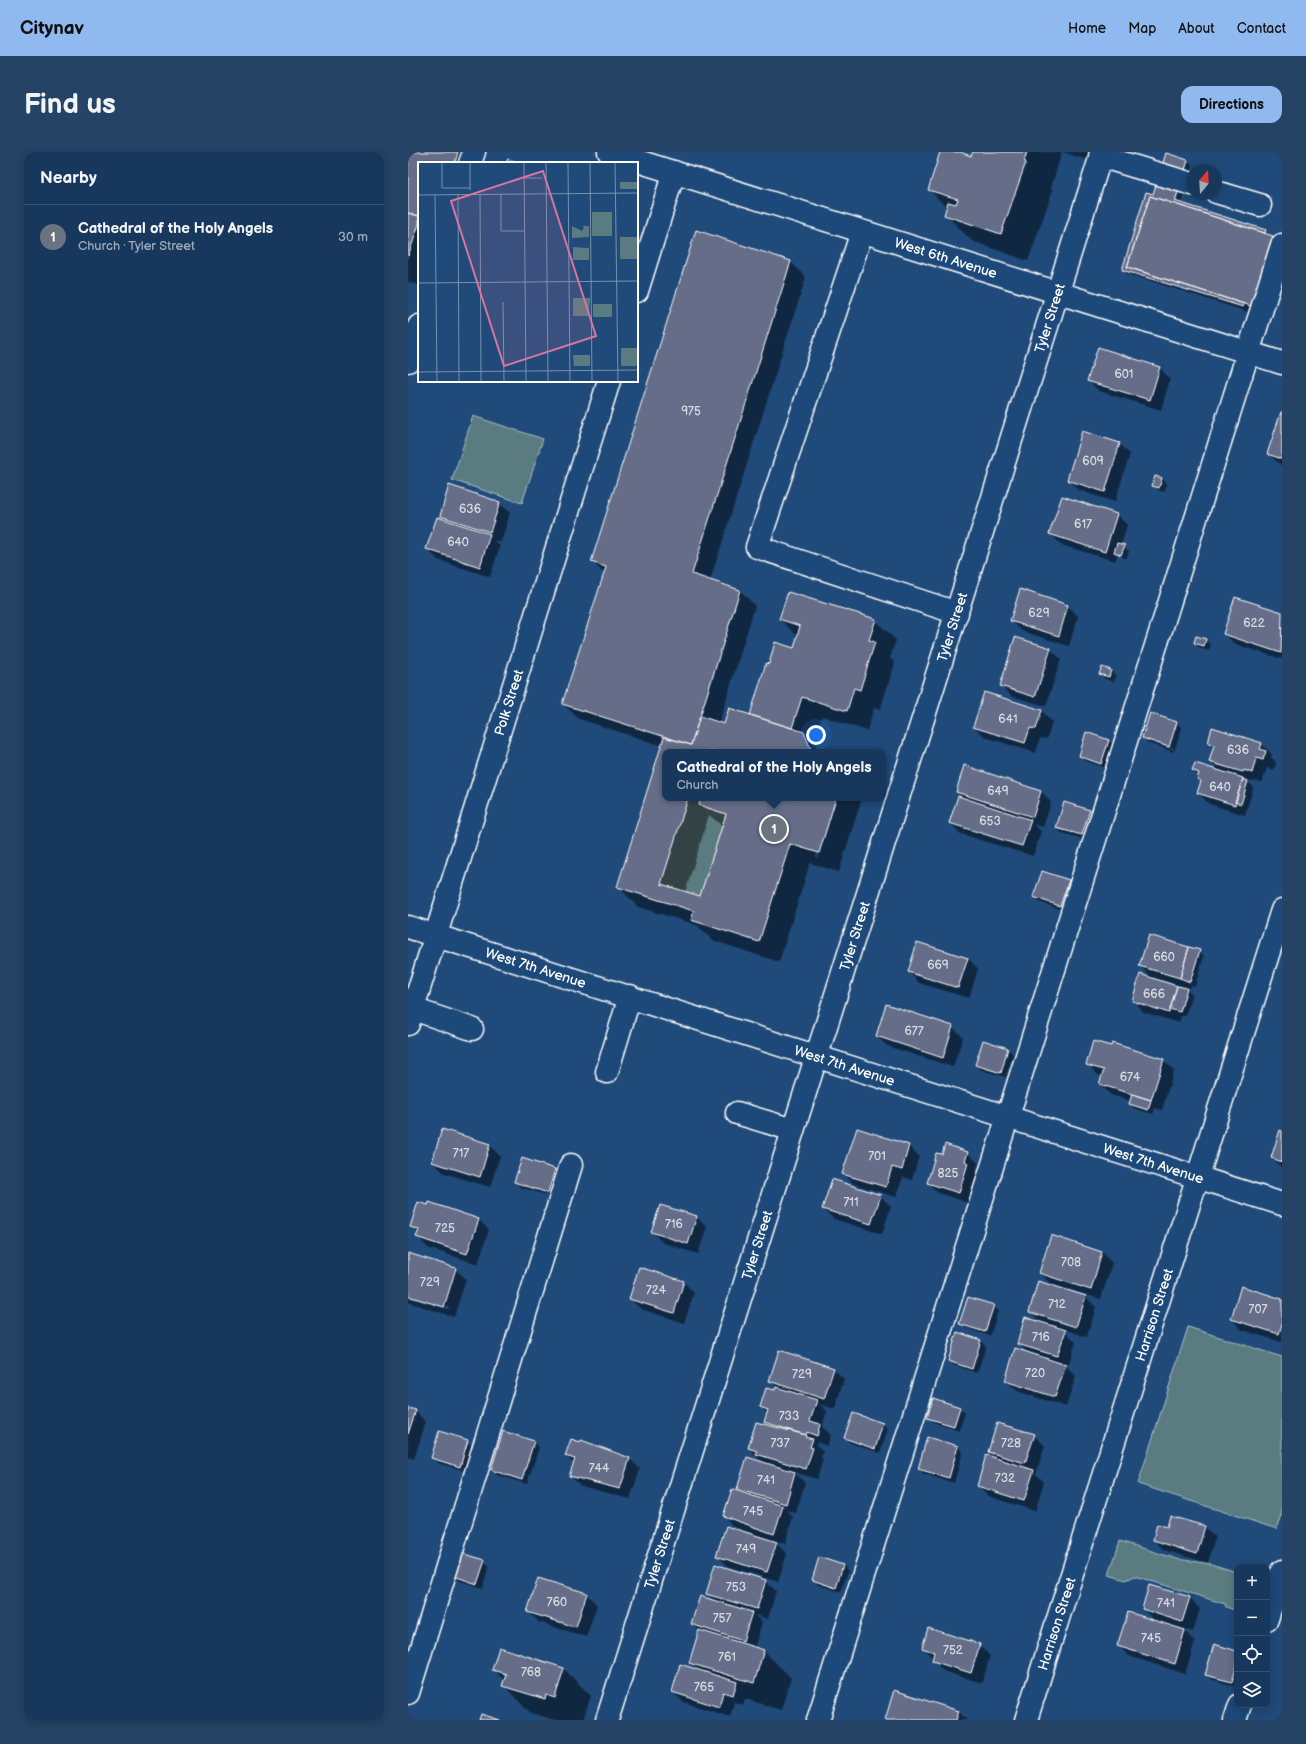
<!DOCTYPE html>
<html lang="en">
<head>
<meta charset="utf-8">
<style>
	body { margin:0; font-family:"Balsamiq Sans",sans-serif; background:#244365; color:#f1f3f6 }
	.controls { position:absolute; right:12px; bottom:12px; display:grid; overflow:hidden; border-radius:8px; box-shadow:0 2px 10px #0003 }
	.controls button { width:36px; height:36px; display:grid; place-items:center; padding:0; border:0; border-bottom:1px solid #365272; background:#17385c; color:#f1f3f6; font:20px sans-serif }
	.compass { position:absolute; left:778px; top:12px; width:36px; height:36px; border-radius:50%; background:#17385c; box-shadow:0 2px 10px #0003; rotate:18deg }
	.you { position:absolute; left:408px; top:583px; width:14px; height:14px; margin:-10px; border:3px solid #fff; border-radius:50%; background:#1a73e8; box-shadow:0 0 0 6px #1a73e833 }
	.badge { display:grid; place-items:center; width:26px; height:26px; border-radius:50%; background:#90b9f0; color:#fff; font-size:13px; font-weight:700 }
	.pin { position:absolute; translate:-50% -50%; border:2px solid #fff; box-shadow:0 1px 4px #0006 }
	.popup { position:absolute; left:254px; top:597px; width:224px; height:52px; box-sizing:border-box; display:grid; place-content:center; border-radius:8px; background:#17385c; filter:drop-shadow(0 1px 3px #0005); font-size:13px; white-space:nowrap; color:#9eacbb }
	.popup b { font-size:15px; color:#f1f3f6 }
	.popup::after { content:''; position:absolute; left:50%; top:100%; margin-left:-8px; border:8px solid transparent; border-top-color:#17385c }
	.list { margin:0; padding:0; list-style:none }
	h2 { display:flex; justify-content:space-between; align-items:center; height:52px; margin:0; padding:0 16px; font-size:17px }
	h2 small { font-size:13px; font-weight:400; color:#9eacbb }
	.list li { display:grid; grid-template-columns:26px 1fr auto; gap:12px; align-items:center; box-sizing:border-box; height:64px; padding:0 16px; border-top:1px solid #365272 }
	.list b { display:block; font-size:15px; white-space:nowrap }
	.list p { margin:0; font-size:13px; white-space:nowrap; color:#9eacbb }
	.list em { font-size:13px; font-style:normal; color:#9eacbb }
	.icon { flex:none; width:22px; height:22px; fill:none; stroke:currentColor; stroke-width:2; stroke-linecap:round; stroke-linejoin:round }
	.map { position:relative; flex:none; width:874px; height:1568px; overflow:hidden; border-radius:12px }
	header { display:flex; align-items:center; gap:24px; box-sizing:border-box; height:56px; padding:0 20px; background:#90b9f0; color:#111 }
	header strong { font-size:19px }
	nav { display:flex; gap:22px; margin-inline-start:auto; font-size:14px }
	.intro { display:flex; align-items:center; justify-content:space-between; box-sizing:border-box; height:96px; padding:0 24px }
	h1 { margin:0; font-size:28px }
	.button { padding:10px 18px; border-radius:12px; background:#90b9f0; color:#111; font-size:14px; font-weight:700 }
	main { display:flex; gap:24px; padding:0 24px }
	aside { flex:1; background:#17385c; border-radius:12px; box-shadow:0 2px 10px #0003 }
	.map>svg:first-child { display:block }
	.green { fill:#5a7c81; stroke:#acbec0 }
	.shadow { fill:#0007; fill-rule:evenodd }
	.building { fill:#656d88; stroke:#fff }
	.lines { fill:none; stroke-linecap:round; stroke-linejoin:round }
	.minor-casing { stroke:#fff; stroke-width:25 }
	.minor { stroke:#1f4a7a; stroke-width:22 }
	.labels { text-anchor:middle; stroke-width:3; stroke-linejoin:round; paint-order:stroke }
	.number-label { font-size:12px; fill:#d8dae1 }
	.street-label { font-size:14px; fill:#fff; stroke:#1f4a7a }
	.inset-road { fill:none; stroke:#7992af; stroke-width:1 }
	.view { fill:#da749d; fill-opacity:0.15; stroke:#da749d; stroke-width:2 }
	.inset-edge { fill:none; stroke:#fff; stroke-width:2 }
</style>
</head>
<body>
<header>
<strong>Citynav</strong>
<nav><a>Home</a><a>Map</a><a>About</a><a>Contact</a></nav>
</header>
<div class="intro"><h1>Find us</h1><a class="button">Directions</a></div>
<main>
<aside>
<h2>Nearby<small></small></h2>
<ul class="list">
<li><span class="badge" style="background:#6b7280">1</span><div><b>Cathedral of the Holy Angels</b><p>Church · Tyler Street</p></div><em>30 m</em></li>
</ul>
</aside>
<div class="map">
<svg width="874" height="1568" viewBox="0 0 874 1568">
	<rect width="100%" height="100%" fill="#1f4a7a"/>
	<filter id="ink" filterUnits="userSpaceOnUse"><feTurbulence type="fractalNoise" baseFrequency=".025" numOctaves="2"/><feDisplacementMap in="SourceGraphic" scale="8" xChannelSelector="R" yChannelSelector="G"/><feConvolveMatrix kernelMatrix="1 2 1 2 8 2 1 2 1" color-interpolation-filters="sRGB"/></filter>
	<g filter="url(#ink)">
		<path class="green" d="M65,264L135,287L114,351L44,328Z
			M280,646H293L291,654L318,662L292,744L253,732Z
			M780,1175L874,1205V1363L869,1377L730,1332Z
			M712,1389L769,1407L803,1412L829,1420V1459L818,1455L817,1452L727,1424L718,1428L701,1423Z"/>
		<path class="shadow" d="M0,0H58L69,11H11V133L0,130Z
			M533,0H548L564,5L566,0H654L643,36L645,38L620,109L564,89L537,62L539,56L521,37Z
			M655,0H685L682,9Z
			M780,9L785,14L773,52L857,79L869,90L848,158L841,157L840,160L720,122L715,117L739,41L745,43ZM778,10H781L767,55L765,54Z
			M382,109L398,125L302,429L332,438L347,454L311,571L317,573L342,564L361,514L386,498L390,485L372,467L467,468L488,488L482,506L487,511L472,558L466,556L459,579L414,564L405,591L415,600H257V646H427L408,705L410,706L429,646H454L431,720L402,711L371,810L304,788L289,773L230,755L210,734L255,594L171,567L155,552L196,422L185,410ZM330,442L331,443L293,565H291ZM301,663L315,674L292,746L277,741Z
			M690,196L752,216L762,227L753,258L691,239L680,228Z
			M874,261V314L860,302Z
			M675,280L712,292L722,302L707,350L670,338L660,327Z
			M748,325L754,327L759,332L756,340L750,338L745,333Z
			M91,351L102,361L93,390L86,388L92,394L82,425L30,408L19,397L39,369L33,363Z
			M708,362L719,373L713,393L721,399L718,407L710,402L707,409L653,393L643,382Z
			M613,439L660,454L670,464L661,494L614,479L603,468Z
			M827,446L874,461V507L827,492L816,482Z
			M798,488L803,493L801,499L792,496L787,491Z
			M642,497L653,507L638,554L603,544L593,533Z
			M694,516L703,519L708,524L706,530L697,527L692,522Z
			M577,541L634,559L644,570L639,587L632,586L628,601L577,585L566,575Z
			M769,571L774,576L766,600L740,591L735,586ZM740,587L766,596V598L740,589Z
			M805,576L853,592L864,602L863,605L868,610L866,618L859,616L854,630L838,628L845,635V637L837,663L801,652L790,641L794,630L790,627L791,624L786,618L813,620L802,610L806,596L801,591Z
			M700,588L706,594L698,616L677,609L672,604Z
			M633,639L643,650L635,675L625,672L633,679L625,704L553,682L542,671L556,647L549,640Z
			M682,659L687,664L679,688L654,681L649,676Z
			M660,729L665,734L657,759L631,750L626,745Z
			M791,799L796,804L787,834L783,833L782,836L776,835L784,842L777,864H773L771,871L735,860L725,849L775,836V834L743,825L732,814Z
			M560,806L570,817L561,846L511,831L501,820Z
			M544,875L555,885L545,915L479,894L469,884Z
			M575,890L600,897L605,902L598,925L573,918L568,913Z
			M755,908L766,918L754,958L747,956L745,962L727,957L722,952L723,949L703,943L692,932L695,924L690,923L679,912Z
			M449,977L501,994L511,1004L504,1028L495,1025L488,1045L446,1032L435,1022Z
			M874,980V1016L864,1006Z
			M81,993L92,1004L82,1035L36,1021L25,1010Z
			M560,1001L570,1011L568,1019L570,1022L561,1051L530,1041L520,1031L534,1004Z
			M146,1018L152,1023L145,1045L112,1035L107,1029Z
			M472,1044L483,1054L474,1082L426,1067L415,1057Z
			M21,1054L70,1067L81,1078L70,1112L20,1096L10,1085L11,1082L3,1075Z
			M288,1065L299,1075L290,1102L255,1091L244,1080Z
			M694,1100L704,1111L693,1147L643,1132L632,1121Z
			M0,1102L47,1117L58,1127L46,1165L0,1150V1145L40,1157L41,1155L0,1143Z
			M276,1130L286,1141L276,1171L233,1157L222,1147Z
			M678,1145L688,1155L679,1185L655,1177L668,1190L660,1214L657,1213L668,1224L658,1255L609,1239L598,1228L620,1201L610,1191L634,1172L622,1159Z
			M874,1148V1190L834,1178L824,1167Z
			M585,1153L590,1159L582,1184L558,1176L553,1171Z
			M573,1189L578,1194L569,1221L546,1213L541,1208Z
			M372,1199L426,1217L436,1227L427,1257L411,1252L419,1259L414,1275L423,1283L419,1294L409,1290L408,1293L415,1299L413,1305L415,1307L409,1327L386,1320L397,1331L388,1361L378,1358L385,1365L377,1392L326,1375L316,1364L336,1342L330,1336L361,1313L351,1307L341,1296L359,1271L358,1270L360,1262L353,1255L368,1239L369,1235L362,1228Z
			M526,1247L552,1256L557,1261L551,1279L525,1270L520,1265Z
			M0,1257L7,1259L18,1270L6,1307L0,1305Z
			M445,1262L475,1272L480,1277L472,1301L442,1291L437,1286Z
			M626,1283L637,1294L628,1322L636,1330L627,1359L580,1344L570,1334L590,1308L581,1299Z
			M520,1286L550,1295L555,1300L546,1331L516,1322L511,1317Z
			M59,1289L64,1294L57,1319L30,1311L25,1306Z
			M174,1289L213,1302L221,1306L232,1317L222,1347L173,1334L162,1324L166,1312L158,1304Z
			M126,1290L131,1295L119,1332L89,1323L84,1318Z
			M797,1375L807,1385L800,1411L756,1398L746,1388L759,1377Z
			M368,1391L379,1402L370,1430L320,1414L309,1403Z
			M412,1406L435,1413L440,1419L433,1440L410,1433L405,1427Z
			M76,1409L81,1414L75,1436L52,1429L47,1424Z
			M357,1429L368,1439L360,1467L347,1463L354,1471L346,1496L356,1499L383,1526L373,1558L337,1547L335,1553L326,1550L322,1565L275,1550L265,1540L290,1518L282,1511L292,1479L284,1472L307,1449L299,1441Z
			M178,1442L189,1453L178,1485L131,1470L120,1460Z
			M782,1446L792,1457L785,1480L775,1477L787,1490L777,1522L721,1504L710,1493L748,1470L735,1457Z
			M571,1493L582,1504L574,1531L535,1519L515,1495Z
			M829,1500V1535L803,1527L798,1522Z
			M85,1517H156L183,1544L175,1568H147L123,1561L96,1534L97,1529Z
			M487,1539L551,1560L559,1568H478Z"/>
		<path class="building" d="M0,0H50L47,11H11V64L0,61Z
			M532,0H552L563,4L565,0H619L616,9L618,10L593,82L536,63L540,50L548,52L550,47L520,38Z
			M758,1L780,8L767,49L858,78L857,81L742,44L719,115L836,152L835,155L714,118L738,40L745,42Z
			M100,7L113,11H98Z
			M742,44L865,84L843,154L719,115Z
			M0,61L11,64V72L0,104Z
			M288,78L383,109L284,422L332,438L283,593L154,552L198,415L183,410Z
			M690,195L752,215L742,248L679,229Z
			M873,260H874V307L859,302Z
			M674,279L712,291L697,340L659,328Z
			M747,324L754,326L751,336L744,334Z
			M41,333L92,350L82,380L32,364Z
			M654,344L709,362L697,400L641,382Z
			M29,365L82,382L72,415L18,397Z
			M709,391L717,393L713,403L706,400Z
			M612,437L660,453L651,484L602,469Z
			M380,440L468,467L461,488L467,490L452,538L446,536L439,559L394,545L384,576L342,563L358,511L361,512L367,490L386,496L392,474L371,467Z
			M827,445L874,460L873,501L815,482Z
			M788,484L798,487L796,494L786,491Z
			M607,485L643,496L627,545L592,534Z
			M694,515L703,518L701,525L691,522Z
			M576,540L634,558L628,577L622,576L617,591L565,575Z
			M321,556L396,580L404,600H257V646H280L253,732L292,744L318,662L291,653L293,646H428L411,701L382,692L351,790L283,768L286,759L209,735L256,585L283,593L292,564L316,572Z
			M742,561L769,570L761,595L734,586Z
			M804,575L854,591L852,597L858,599L855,608L848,606L844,621L836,618L835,620L801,610L806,593L800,591Z
			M678,580L701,588L693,612L671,604Z
			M787,611L835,626L827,653L789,641L793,629L789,627L791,621L784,618Z
			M556,613L633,639L625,665L548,640Z
			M835,627L840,629L833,652L827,650Z
			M550,644L623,668L614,694L541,671Z
			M656,650L682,658L674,683L648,676Z
			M634,719L661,728L652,754L625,745Z
			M741,783L781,795L772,826L731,814Z
			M509,790L560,806L550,836L500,820Z
			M781,795L792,798L782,830L772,826Z
			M732,822L769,834L761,861L724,849Z
			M769,834L779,836L772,860L762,857Z
			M478,852L545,874L535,906L468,884Z
			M575,888L600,896L593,921L567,913Z
			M685,889L703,894L704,891L756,907L743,948L691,932L696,918L678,913Z
			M724,942L743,948L740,958L721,952Z
			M449,976L501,993L494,1018L484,1015L478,1035L434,1022Z
			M34,977L82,992L72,1025L24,1010Z
			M872,978L874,979V1010L863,1006Z
			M537,992L560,1000L557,1009L560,1011L551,1041L519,1031L528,1001L534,1002Z
			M114,1006L147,1017L140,1041L106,1030Z
			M424,1027L473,1043L463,1072L414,1057Z
			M10,1050L20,1053L21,1050L71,1067L59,1102L8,1085L11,1078L2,1075Z
			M252,1053L289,1064L280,1092L243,1080Z
			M643,1083L694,1100L683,1138L631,1121Z
			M0,1101L48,1116L36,1155L0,1144Z
			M231,1115L276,1129L266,1161L221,1147Z
			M630,1129L678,1144L668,1175L621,1160Z
			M833,1134L874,1147V1172L871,1182L823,1167Z
			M560,1145L586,1153L577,1180L551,1172Z
			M617,1165L658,1178L649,1204L609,1192Z
			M549,1180L573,1188L564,1217L540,1209Z
			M607,1196L658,1213L647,1245L597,1229Z
			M371,1198L426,1216L416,1247L361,1229Z
			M368,1235L409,1248L402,1269L412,1272L409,1284L399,1280L398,1283L356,1270L360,1258L352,1255L358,1236L367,1238Z
			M525,1246L552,1255L546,1274L519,1266Z
			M0,1256L8,1258L0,1282Z
			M445,1261L475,1271L467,1297L436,1286Z
			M348,1270L398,1283L397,1285L405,1287L402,1295L405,1296L398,1317L348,1302L349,1299L340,1296Z
			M589,1271L627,1282L617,1311L580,1300Z
			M31,1279L60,1288L52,1315L23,1306Z
			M95,1279L126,1289L114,1328L83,1318Z
			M519,1285L550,1294L541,1326L510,1317Z
			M163,1287L172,1290L173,1288L222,1306L212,1337L161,1324L167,1307L157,1304Z
			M578,1303L626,1318L616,1349L569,1334Z
			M339,1305L387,1320L378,1352L329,1337Z
			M324,1337L375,1354L366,1382L315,1364Z
			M762,1364L797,1374L789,1402L745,1388L749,1372L759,1375Z
			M318,1374L369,1390L359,1420L308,1404Z
			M53,1401L77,1408L69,1432L46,1424Z
			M411,1405L435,1413L428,1436L404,1428Z
			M307,1412L358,1428L349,1457L298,1442Z
			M130,1426L179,1441L168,1475L119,1460Z
			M741,1433L782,1445L774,1470L734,1457Z
			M292,1444L344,1460L335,1489L283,1472Z
			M720,1460L777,1478L767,1512L709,1494Z
			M520,1476L572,1492L563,1521L524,1509L526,1500L514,1496Z
			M291,1478L356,1498L346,1531L281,1511Z
			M806,1492L829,1499V1513L824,1530L797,1523Z
			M91,1495L156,1516L147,1546L138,1543L137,1547L94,1534L98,1522L84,1518Z
			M272,1512L329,1530L325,1543L315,1540L311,1555L264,1540Z
			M486,1538L551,1559L548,1568H477Z
			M73,1562L92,1568H71Z"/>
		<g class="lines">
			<g class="minor-casing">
				<g id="minor">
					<path id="s1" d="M201,0L874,211"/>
					<path d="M692,4L784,32"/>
					<path d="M62,11L66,0"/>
					<path d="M808,40L852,53"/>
					<path d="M454,80L349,395L549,461"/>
					<path d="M229,139L266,20"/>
					<path d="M0,209L11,174"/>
					<path id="s2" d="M0,775L874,1052"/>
					<path d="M5,857L64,877"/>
					<path id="s3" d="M0,872L201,229"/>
					<path d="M199,920L222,844"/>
					<path d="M329,961L385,978"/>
					<path d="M859,1467L874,1419"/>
					<path d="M0,1541L163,1013"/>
					<path id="s4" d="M199,1568L694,0"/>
					<path d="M410,1568L874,93"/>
					<path id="s5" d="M618,1568L874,758"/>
					<path d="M827,1568L832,1553"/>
				</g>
			</g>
			<use href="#minor" class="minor"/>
		</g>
	</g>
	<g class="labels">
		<g class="number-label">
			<text x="716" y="226">601</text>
			<text x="283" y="263">975</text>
			<text x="685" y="313">609</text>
			<text x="62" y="361">636</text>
			<text x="675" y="376">617</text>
			<text x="50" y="394">640</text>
			<text x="631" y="465">629</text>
			<text x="846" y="475">622</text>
			<text x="600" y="571">641</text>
			<text x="830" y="602">636</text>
			<text x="812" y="639">640</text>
			<text x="590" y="643">649</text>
			<text x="582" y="673">653</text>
			<text x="756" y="809">660</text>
			<text x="530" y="817">669</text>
			<text x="746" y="846">666</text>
			<text x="506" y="883">677</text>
			<text x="722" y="929">674</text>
			<text x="53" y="1005">717</text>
			<text x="469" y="1008">701</text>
			<text x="540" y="1025">825</text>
			<text x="443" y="1054">711</text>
			<text x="266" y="1076">716</text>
			<text x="37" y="1080">725</text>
			<text x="663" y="1114">708</text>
			<text x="22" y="1134">729</text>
			<text x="248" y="1142">724</text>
			<text x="649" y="1156">712</text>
			<text x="850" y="1161">707</text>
			<text x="633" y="1189">716</text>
			<text x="627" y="1225">720</text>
			<text x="394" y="1226">729</text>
			<text x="381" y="1268">733</text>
			<text x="372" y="1295">737</text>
			<text x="603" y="1295">728</text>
			<text x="191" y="1320">744</text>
			<text x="597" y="1330">732</text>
			<text x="358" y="1332">741</text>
			<text x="345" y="1363">745</text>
			<text x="338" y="1401">749</text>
			<text x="328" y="1439">753</text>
			<text x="149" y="1454">760</text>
			<text x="758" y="1455">741</text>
			<text x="314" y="1470">757</text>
			<text x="743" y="1490">745</text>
			<text x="545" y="1502">752</text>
			<text x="319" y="1509">761</text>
			<text x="123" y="1524">768</text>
			<text x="296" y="1539">765</text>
		</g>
		<g class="street-label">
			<text dy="5" stroke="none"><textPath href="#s1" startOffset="353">West 6th Avenue</textPath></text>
			<text dy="5" stroke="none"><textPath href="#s4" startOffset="1470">Tyler Street</textPath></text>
			<text dy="5" stroke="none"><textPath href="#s4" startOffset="1146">Tyler Street</textPath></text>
			<text dy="5" stroke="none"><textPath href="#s3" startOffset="337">Polk Street</textPath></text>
			<text dy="5" stroke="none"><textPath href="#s4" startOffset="822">Tyler Street</textPath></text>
			<text dy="5" stroke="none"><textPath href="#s2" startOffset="134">West 7th Avenue</textPath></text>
			<text dy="5" stroke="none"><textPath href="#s2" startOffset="458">West 7th Avenue</textPath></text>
			<text dy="5" stroke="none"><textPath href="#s2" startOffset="782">West 7th Avenue</textPath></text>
			<text dy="5" stroke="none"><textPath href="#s4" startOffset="498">Tyler Street</textPath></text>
			<text dy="5" stroke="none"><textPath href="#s5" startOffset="425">Harrison Street</textPath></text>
			<text dy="5" stroke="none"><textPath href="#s4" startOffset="174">Tyler Street</textPath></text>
			<text dy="5" stroke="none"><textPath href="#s5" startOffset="101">Harrison Street</textPath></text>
		</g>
	</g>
	<g transform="translate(10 10)">
		<rect width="220" height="220" fill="#1f4a7a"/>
		<path d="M202,20H220V27H202ZM174,50H194V74H174ZM154,64L164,69L166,65L164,64H171V75L154,76ZM202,75H220V97H202ZM155,85L171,86V98H155ZM155,136H172L171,154H155ZM175,142H194V155H175ZM203,186H220V204H203ZM155,193H172V204H156Z" fill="#5a7c81"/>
		<path class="inset-road" d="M24,0V26H52M52,0V28M106,0L108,220M128,0L130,220M150,0L152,220M172,0L174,220M197,0L200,220M106,16H124M40,32L41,220M62,32L63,220M83,32V69H106M0,33L220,31M17,33L19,220M0,121L220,119M85,140L86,220M0,210L220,208"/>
		<path class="view" d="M125,9L178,174L86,204L33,39Z"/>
		<rect width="220" height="220" class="inset-edge"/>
	</g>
</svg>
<div class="controls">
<button>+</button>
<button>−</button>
<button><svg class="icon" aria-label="locate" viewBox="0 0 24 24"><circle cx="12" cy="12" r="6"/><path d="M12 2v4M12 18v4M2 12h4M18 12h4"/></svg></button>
<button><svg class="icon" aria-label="layers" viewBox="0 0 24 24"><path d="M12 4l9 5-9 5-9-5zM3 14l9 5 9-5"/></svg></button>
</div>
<svg class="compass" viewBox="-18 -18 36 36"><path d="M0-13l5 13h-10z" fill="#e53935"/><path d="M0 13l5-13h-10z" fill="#9eacbb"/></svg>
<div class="you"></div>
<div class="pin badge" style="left:366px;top:677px;background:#6b7280">1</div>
<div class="popup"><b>Cathedral of the Holy Angels</b>Church</div>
</div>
</main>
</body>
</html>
